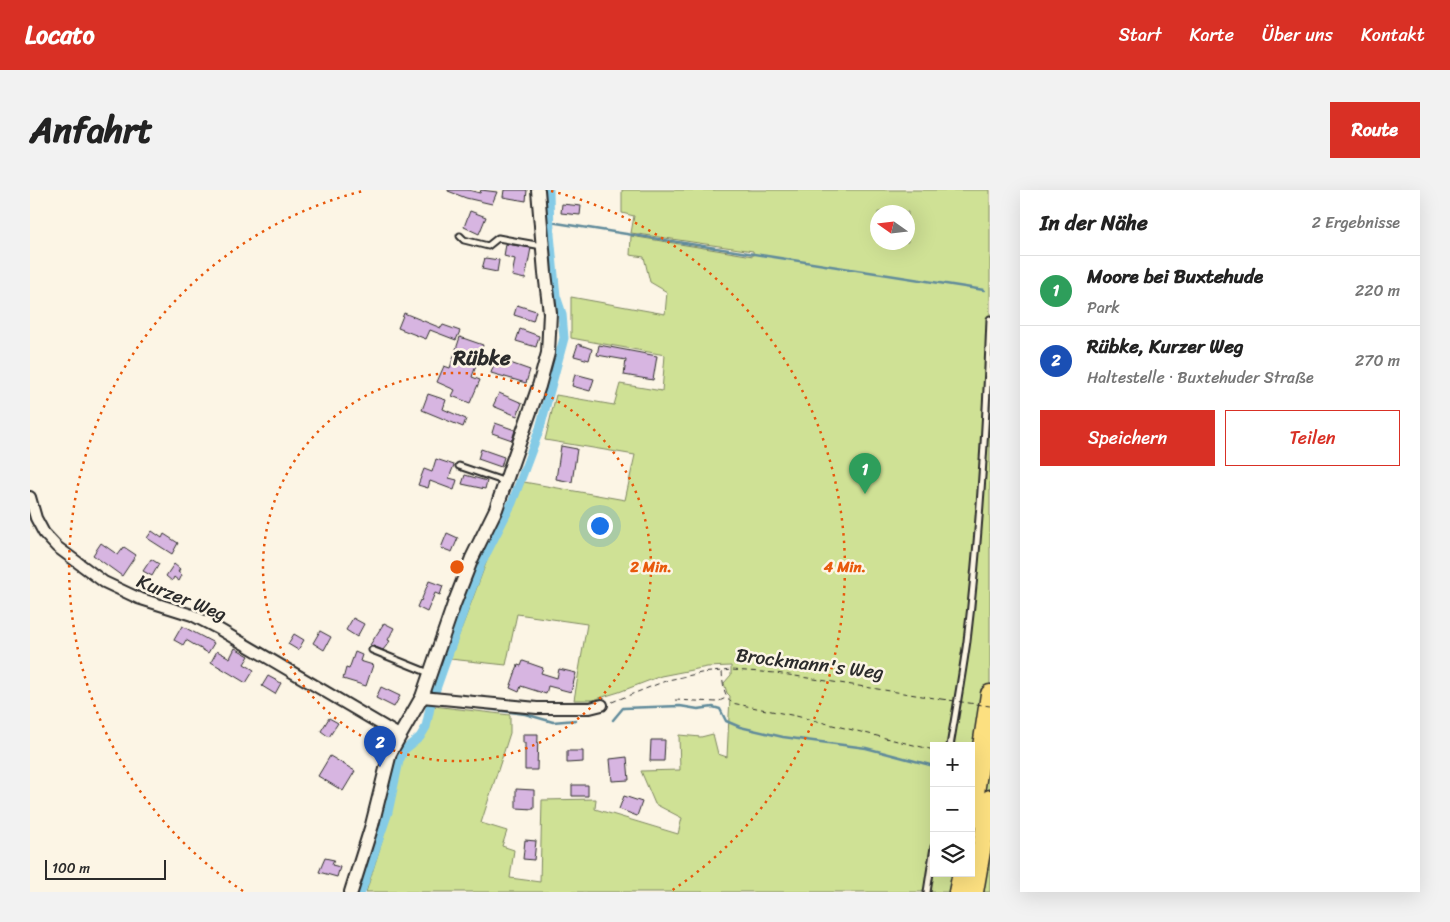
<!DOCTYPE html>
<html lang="de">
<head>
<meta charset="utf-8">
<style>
	body { margin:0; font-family:Sriracha,sans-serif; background:#f2f2f2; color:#222 }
	.controls { position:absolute; right:15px; bottom:15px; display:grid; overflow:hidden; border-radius:0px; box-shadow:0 5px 20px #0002 }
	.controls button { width:45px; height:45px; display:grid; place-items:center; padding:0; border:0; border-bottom:1px solid #e0e0e0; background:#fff; color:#222; font:25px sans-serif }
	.compass { position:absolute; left:840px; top:15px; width:45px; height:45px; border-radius:50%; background:#fff; box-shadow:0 5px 20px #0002; rotate:284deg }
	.scale { position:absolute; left:15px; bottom:12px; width:121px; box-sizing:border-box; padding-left:5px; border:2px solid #2b2b2b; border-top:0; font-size:14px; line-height:18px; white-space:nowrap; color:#2b2b2b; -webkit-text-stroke:4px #fcf5e5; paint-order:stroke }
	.you { position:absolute; left:569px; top:335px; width:18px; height:18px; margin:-12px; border:4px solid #fff; border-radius:50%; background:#1a73e8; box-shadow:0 0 0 8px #1a73e833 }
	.badge { display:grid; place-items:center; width:32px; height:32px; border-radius:50%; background:#d93025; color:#fff; font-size:16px; font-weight:700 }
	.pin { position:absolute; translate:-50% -41px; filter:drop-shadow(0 1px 2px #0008) }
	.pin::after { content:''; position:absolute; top:26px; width:18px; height:15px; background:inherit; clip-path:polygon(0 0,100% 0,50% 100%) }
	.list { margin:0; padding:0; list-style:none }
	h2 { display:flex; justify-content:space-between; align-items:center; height:65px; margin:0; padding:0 20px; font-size:21px }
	h2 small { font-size:16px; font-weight:400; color:#767676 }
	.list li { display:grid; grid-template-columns:32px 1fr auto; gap:15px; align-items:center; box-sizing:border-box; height:70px; padding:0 20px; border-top:1px solid #e0e0e0 }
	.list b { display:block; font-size:19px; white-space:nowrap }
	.list p { margin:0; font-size:16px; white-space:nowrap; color:#767676 }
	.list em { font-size:16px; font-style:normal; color:#767676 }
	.actions { display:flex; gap:10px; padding:15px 20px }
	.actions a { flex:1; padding:11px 0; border:1px solid #d93025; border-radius:0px; text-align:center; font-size:18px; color:#d93025 }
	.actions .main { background:#d93025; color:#fff }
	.icon { flex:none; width:28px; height:28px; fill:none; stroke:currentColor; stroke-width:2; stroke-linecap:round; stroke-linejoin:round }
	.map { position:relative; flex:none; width:960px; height:702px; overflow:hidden; border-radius:0px }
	header { display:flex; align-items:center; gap:30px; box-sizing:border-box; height:70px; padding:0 25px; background:#d93025; color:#fff }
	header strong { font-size:24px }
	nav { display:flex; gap:28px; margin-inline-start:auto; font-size:18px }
	.intro { display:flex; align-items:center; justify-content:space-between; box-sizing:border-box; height:120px; padding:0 30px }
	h1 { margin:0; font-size:35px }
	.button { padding:12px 22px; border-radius:0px; background:#d93025; color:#fff; font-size:18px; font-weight:700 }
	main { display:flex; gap:30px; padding:0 30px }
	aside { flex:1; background:#fff; border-radius:0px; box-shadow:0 5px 20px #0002 }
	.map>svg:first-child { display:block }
	.green { fill:#cfe195; stroke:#7d8660; fill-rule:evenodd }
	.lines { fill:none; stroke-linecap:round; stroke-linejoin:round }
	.stream { stroke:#618b9b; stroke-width:2.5 }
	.canal { stroke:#85cbe6; stroke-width:9 }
	.building { fill:#d7b5e1; stroke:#2b2b2b }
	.service-casing { stroke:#2b2b2b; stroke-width:9 }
	.minor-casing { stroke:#2b2b2b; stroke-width:14 }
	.tertiary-casing { stroke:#2b2b2b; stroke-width:16 }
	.motorway-casing { stroke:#2b2b2b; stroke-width:21 }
	.path { stroke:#2b2b2b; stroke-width:1; stroke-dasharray:5 4; stroke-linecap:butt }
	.service { stroke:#fcf5e5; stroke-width:5 }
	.minor { stroke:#fcf5e5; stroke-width:10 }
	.tertiary { stroke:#fcf5e5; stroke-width:12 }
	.motorway { stroke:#fce080; stroke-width:18 }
	.path-bridge { stroke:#2b2b2b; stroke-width:1; stroke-dasharray:5 4; stroke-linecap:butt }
	.ring { fill:none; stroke:#e8590c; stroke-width:2.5; stroke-dasharray:2.5 5 }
	.labels { text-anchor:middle; stroke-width:5; stroke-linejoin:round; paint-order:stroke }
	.street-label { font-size:19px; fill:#2b2b2b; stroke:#fcf5e5 }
	.quarter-label { font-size:21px; font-weight:bold; fill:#2b2b2b; stroke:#fcf5e5 }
	.centre { fill:#e8590c; stroke:#fcf5e5; stroke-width:2.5 }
	.ring-label { font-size:15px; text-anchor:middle; font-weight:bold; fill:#e8590c; stroke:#fcf5e5; stroke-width:5; stroke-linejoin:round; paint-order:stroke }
</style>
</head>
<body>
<header>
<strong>Locato</strong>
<nav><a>Start</a><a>Karte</a><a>Über uns</a><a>Kontakt</a></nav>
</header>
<div class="intro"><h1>Anfahrt</h1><a class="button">Route</a></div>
<main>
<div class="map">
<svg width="960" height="702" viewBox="0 0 960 702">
	<rect width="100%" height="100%" fill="#fcf5e5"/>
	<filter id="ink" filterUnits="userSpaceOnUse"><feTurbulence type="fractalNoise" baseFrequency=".02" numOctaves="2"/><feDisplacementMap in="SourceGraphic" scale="10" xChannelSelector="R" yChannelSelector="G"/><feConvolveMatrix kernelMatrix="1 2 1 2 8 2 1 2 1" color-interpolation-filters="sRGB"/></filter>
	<g filter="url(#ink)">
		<path class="green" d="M592,0H960V702H336L360,626L371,572L375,562L391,550L398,539L403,516L480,525V543L451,633L477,641L472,656L484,660L480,688L510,692L512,610L566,609L565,619L648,644L652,628L625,614L611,581L650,580L649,545L671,547L683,544L688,564L697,567L700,506L697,503L694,493L701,485V476L677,477L631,486L589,502L563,510H544L557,434L487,424L476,475L420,469L459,365L494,292L595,310L605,265L515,250L526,205L584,215L590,194L632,201L635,165L541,148V107L635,124L637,102L620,92L614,67L600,65L601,46L723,66V61L601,43L604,26L592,23ZM848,22H878V52H848ZM904,556H941V683H904Z"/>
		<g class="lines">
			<path class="stream" d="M520,32L954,100
				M401,513L412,514
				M442,517L495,524L523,532L546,530
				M583,530L593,518L650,516L668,519L683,517L690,519L696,531L710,537L753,547L836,558L904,576"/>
			<path class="canal" d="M331,702L358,622L369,571L374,560L390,547L396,537L401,513L436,414L451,374L482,313L510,238L534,148L532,124L526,106L520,45L519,0"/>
		</g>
		<path class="building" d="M418,0H438L450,3L451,0L467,2L462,14L436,8L418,1Z
			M474,0H497L496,11L473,7Z
			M532,14L551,16L550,25L531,23Z
			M440,21L456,27L449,44L434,37Z
			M476,54L501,58L495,89L482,86L485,69L474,66Z
			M455,68L469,70L467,82L452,79Z
			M487,115L506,121L503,131L484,125Z
			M374,123L411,138L413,135L430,141L426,150L400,140L396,149L368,138Z
			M490,139L509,146L506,157L486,151Z
			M430,147L453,155L442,187L450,190L440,213L422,206L425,200L407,192L414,176L420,178Z
			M548,154L562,159L559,170L544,166Z
			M569,155L627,166L623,190L594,185L596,170L567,165Z
			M466,168L500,180L496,193L461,183Z
			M545,184L564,189L560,201L542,196Z
			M469,203L492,213L487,226L463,216Z
			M398,204L416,210L413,219L436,229L433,237L392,220Z
			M465,233L485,240L482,250L462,243Z
			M531,256L547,259L542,292L526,289Z
			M451,259L474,267L471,277L448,269Z
			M406,269L424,275L419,288L427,290L424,300L400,291L398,298L388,295L394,279L402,282Z
			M435,285L457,291L455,299L432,294Z
			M122,341L132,348L134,344L148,353L142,364L117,348Z
			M417,343L428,348L422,362L411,358Z
			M71,353L88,365L94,357L106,365L92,386L63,365Z
			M121,369L129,374L122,386L113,381Z
			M144,374L150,379L148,382L152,385L149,391L144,387L142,391L136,386Z
			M399,391L413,396L410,405L405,403L397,422L387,417L390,410L391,411Z
			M323,428L334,434L327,447L316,440Z
			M354,433L364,438L358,450L360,451L353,460L340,455Z
			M152,436L184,453L178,463L156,450L153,455L144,450Z
			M290,441L301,447L294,460L283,453Z
			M264,444L274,450L268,460L258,454Z
			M205,458L219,466L214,474L224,480L216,493L181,472L187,461L200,468Z
			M325,462L332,465L330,471L343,475L336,496L313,489L316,478L319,479Z
			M493,471L513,478L511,483L527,488L529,479L546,483L541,502L518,496L516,504L491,496L489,502L480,498L488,475L491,476Z
			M238,486L251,493L245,504L232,496Z
			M351,497L370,506L364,517L346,508Z
			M299,528L308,533L299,547L291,541Z
			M493,544H508L507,580H495V553H493Z
			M621,550H635L634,571H620Z
			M537,561H553V572L537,573Z
			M300,566L325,581L313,601L288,586Z
			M597,567L599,590L582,591L580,569Z
			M542,595H558V606H542Z
			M486,599L504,600V619L486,618Z
			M594,606L612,612L607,626L589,619Z
			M495,650L506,651L504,670L493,669Z
			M295,668L304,670L302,675L310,677L307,687L289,682Z"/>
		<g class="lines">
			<g class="service-casing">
				<path id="service" d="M430,46L434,50L458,56L468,48L512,56
					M429,276L476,292
					M342,460L399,483
					M920,556C926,521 932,486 937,451C950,344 956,236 960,129
					M897,702L904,657"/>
			</g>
			<g class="minor-casing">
				<path id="minor" d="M0,307L6,328L14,343L27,357L74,392L108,408L162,425L187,438L369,545
					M392,507L507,518H560L572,515"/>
			</g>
			<g class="tertiary-casing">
				<path id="tertiary" d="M321,702L342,635L360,563L392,507L424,414L442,368L466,319L509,196L518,163L520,123L515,83L508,0"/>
			</g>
			<g class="motorway-casing">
				<path id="motorway" d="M941,629L960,504
					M928,702L932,683
					M944,702L960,609"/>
			</g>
			<path class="path" d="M692,482C693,494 693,504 702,513L766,526L904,560
				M645,510L687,512L696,508
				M582,512L638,490L671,483L702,480L746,483L911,509"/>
			<use href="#service" class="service"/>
			<use href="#minor" class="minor"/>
			<use href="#tertiary" class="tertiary"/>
			<use href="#motorway" class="motorway"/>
			<path class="path-bridge" d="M911,509L960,516"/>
		</g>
	</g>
	<g class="ring">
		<circle cx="427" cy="377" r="194"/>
		<path d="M213 701A388 388 0 0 1 333 1M521 1A388 388 0 0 1 641 701"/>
	</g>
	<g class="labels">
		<g class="street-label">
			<text transform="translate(152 407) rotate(22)" y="7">Kurzer Weg</text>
			<text transform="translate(780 473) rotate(7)" y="7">Brockmann's Weg</text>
		</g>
		<g class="quarter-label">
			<text x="452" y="175">Rübke</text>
		</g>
	</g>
	<circle cx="427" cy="377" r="8" class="centre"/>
	<g class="ring-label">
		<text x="621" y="382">2 Min.</text>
		<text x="815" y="382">4 Min.</text>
	</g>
</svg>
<div class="controls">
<button>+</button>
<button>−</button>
<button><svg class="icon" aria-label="layers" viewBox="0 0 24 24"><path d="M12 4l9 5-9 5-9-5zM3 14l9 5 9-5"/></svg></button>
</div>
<svg class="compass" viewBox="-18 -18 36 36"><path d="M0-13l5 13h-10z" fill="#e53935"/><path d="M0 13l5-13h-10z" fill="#767676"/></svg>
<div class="scale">100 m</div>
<div class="you"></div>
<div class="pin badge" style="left:835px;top:304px;background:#2e9e5b">1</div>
<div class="pin badge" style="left:350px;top:577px;background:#1a4fb4">2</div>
</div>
<aside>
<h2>In der Nähe<small>2 Ergebnisse</small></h2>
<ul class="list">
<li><span class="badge" style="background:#2e9e5b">1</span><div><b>Moore bei Buxtehude</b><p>Park</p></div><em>220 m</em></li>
<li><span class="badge" style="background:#1a4fb4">2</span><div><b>Rübke, Kurzer Weg</b><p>Haltestelle · Buxtehuder Straße</p></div><em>270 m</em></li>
</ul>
<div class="actions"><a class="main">Speichern</a><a>Teilen</a></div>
</aside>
</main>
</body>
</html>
